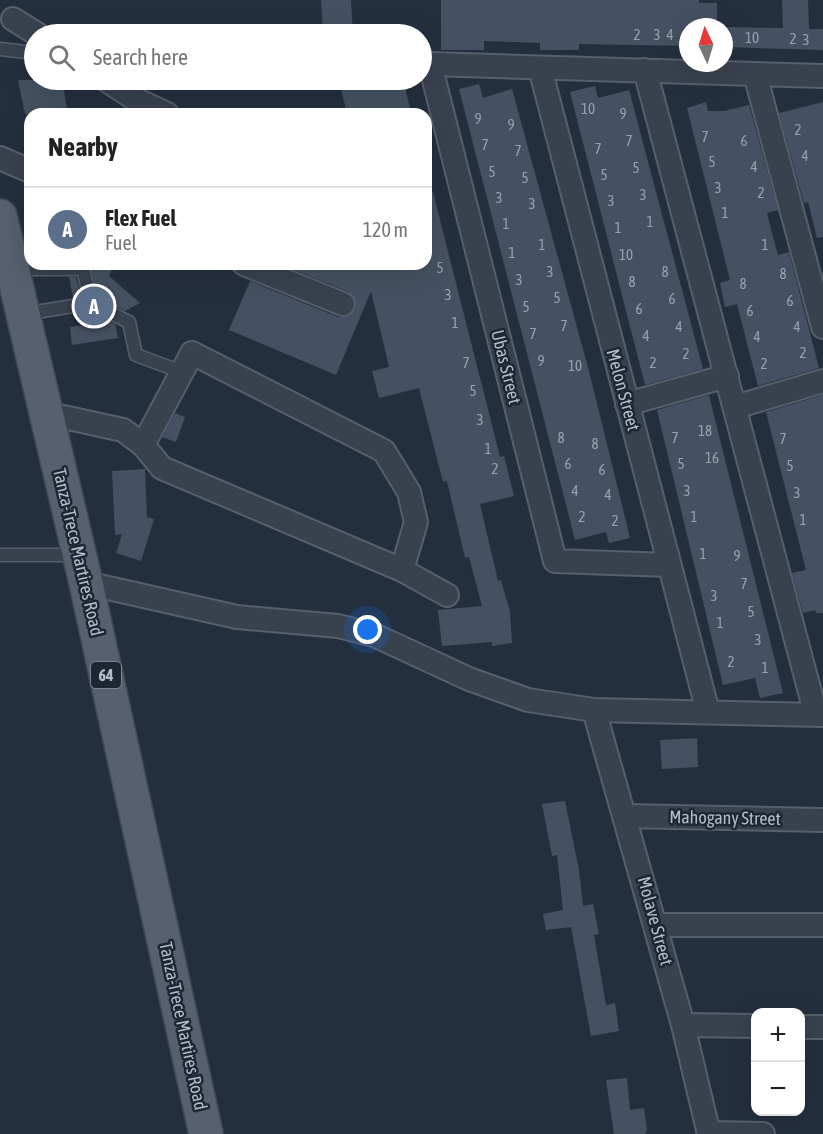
<!DOCTYPE html>
<html lang="en">
<head>
<meta charset="utf-8">
<style>
	body { margin:0; font-family:"Asap Condensed",sans-serif; background:#f2f2f2; color:#222 }
	.controls { position:absolute; right:18px; bottom:18px; display:grid; overflow:hidden; border-radius:12px; box-shadow:0 6px 24px #0002 }
	.controls button { width:54px; height:54px; display:grid; place-items:center; padding:0; border:0; border-bottom:2px solid #e0e0e0; background:#fff; color:#222; font:30px sans-serif }
	.compass { position:absolute; left:679px; top:18px; width:54px; height:54px; border-radius:50%; background:#fff; box-shadow:0 6px 24px #0002; rotate:356deg }
	.you { position:absolute; left:368px; top:630px; width:21px; height:21px; margin:-15px; border:4px solid #fff; border-radius:50%; background:#1a73e8; box-shadow:0 0 0 9px #1a73e833 }
	.badge { display:grid; place-items:center; width:39px; height:39px; border-radius:50%; background:#2563eb; color:#fff; font-size:20px; font-weight:700 }
	.pin { position:absolute; translate:-50% -50%; border:3px solid #fff; box-shadow:0 2px 6px #0006 }
	.list { margin:0; padding:0; list-style:none }
	h2 { display:flex; justify-content:space-between; align-items:center; height:78px; margin:0; padding:0 24px; font-size:26px }
	h2 small { font-size:20px; font-weight:400; color:#767676 }
	.list li { display:grid; grid-template-columns:39px 1fr auto; gap:18px; align-items:center; box-sizing:border-box; height:84px; padding:0 24px; border-top:2px solid #e0e0e0 }
	.list b { display:block; font-size:22px; white-space:nowrap }
	.list p { margin:0; font-size:20px; white-space:nowrap; color:#767676 }
	.list em { font-size:20px; font-style:normal; color:#767676 }
	.icon { flex:none; width:33px; height:33px; fill:none; stroke:currentColor; stroke-width:2; stroke-linecap:round; stroke-linejoin:round }
	.map { position:relative; flex:none; width:823px; height:1134px; overflow:hidden }
	.search { position:absolute; background:#fff; box-shadow:0 6px 24px #0002; left:24px; top:24px; width:408px; height:66px; display:flex; align-items:center; gap:15px; box-sizing:border-box; padding:0 21px; border-radius:33px; color:#767676; font-size:22px }
	.panel { position:absolute; background:#fff; box-shadow:0 6px 24px #0002; left:24px; top:108px; width:408px; height:162px; border-radius:18px }
	.map>svg:first-child { display:block }
	.building { fill:#455162 }
	.lines { fill:none; stroke-linecap:round; stroke-linejoin:round }
	.service-casing { stroke:#565f6c; stroke-width:15 }
	.minor-casing { stroke:#565f6c; stroke-width:26 }
	.primary-casing { stroke:#414a57; stroke-width:36 }
	.service { stroke:#38414e; stroke-width:12 }
	.minor { stroke:#38414e; stroke-width:22 }
	.primary { stroke:#56606e; stroke-width:33 }
	.labels { text-anchor:middle; stroke-width:5; stroke-linejoin:round; paint-order:stroke }
	.number-label { font-size:15px; fill:#98a1af }
	.shield { fill:#1d2633; stroke:#878f9c; stroke-width:1.5 }
	.shield-label { font-size:16px; font-weight:bold; fill:#b4bcc9 }
	.street-label { font-size:18px; fill:#b4bcc9; stroke:#1d2633 }
</style>
</head>
<body>
<div class="map">
<svg width="823" height="1134" viewBox="0 0 823 1134">
	<rect width="100%" height="100%" fill="#242f3e"/>
	<path class="building" d="M321,0H351L353,34H323Z
		M441,0H699V3H717V27H688V46L579,44V50H540V43L484,41V50H441Z
		M782,0H808L809,29H823V50L724,47V27L783,28Z
		M18,80H62L68,114H25Z
		M339,80H403L410,108L390,114H347Z
		M479,84L483,98L512,89L590,375L630,538L609,543L606,532L575,540L459,89Z
		M595,86L598,98L629,90L703,369L645,385L570,92Z
		M706,102L708,111H724L749,105L778,210L767,213L772,233L778,255L789,252L819,368L758,386L737,304L725,307L720,283L730,280L687,108Z
		M823,102V237L817,238L808,202L804,203L779,113Z
		M426,192H433L500,457L504,456L514,496L480,504L498,581L501,580L510,612L512,643L492,646V642L442,646L438,610L482,606L469,557L465,558L447,481L443,482L419,388L379,398L372,371L389,367L371,291L336,375L229,330L250,281L338,317H345L355,310L356,302L349,292L280,264H426Z
		M89,264H114L109,276L140,303L125,311L98,297Z
		M69,277H76L81,296L73,298Z
		M109,321L115,324L118,338L72,345L70,327Z
		M709,395L783,693L760,698L755,678L723,685L657,410Z
		M823,395V613H816L815,610L803,613L792,573L806,570L766,412Z
		M175,413L185,417L176,442L162,437Z
		M145,469L147,517L154,519L141,561L116,553L122,534L115,535L112,471Z
		M697,738L698,767L662,769L660,740Z
		M565,801L579,870L583,906L593,904L599,934L594,935L606,1005L615,1003L619,1031L591,1036L571,927L546,930L543,914L563,910L557,855L552,856L542,804Z
		M627,1078L630,1110L644,1108L647,1130L645,1134H614L606,1080Z"/>
	<g class="lines">
		<g class="service-casing">
			<path id="service" d="M0,49L34,53
				M13,269H83L91,303L24,314
				M91,303L129,322L136,355L182,372
				M0,555H78"/>
		</g>
		<g class="minor-casing">
			<path id="minor" d="M13,19L37,34
				M540,68L708,712
				M645,70L816,715
				M755,74L823,327
				M106,80L135,99L167,114
				M0,158L30,171
				M244,264L343,304
				M627,404L727,376
				M735,407L823,381
				M45,413L123,430L143,445L162,468L402,570L447,595
				M143,445L192,353L384,451L409,492L416,522L402,570
				M669,565L555,561L430,64L823,76
				M86,583L237,617L338,626L374,635L469,679L528,700L594,710L823,715
				M594,710L683,1025L709,1134
				M626,816L823,820
				M656,925H823
				M683,1025L756,1026
				M800,1027H823
				M709,1133L763,1134"/>
		</g>
		<g class="primary-casing">
			<path id="primary" d="M0,216L86,583L206,1134"/>
		</g>
		<use href="#service" class="service"/>
		<use href="#minor" class="minor"/>
		<use href="#primary" class="primary"/>
	</g>
	<g class="labels">
		<g class="number-label">
			<text x="637" y="40">2</text>
			<text x="657" y="40">3</text>
			<text x="670" y="40">4</text>
			<text x="752" y="43">10</text>
			<text x="793" y="44">2</text>
			<text x="806" y="45">3</text>
			<text x="588" y="114">10</text>
			<text x="623" y="119">9</text>
			<text x="478" y="124">9</text>
			<text x="511" y="130">9</text>
			<text x="798" y="135">2</text>
			<text x="705" y="142">7</text>
			<text x="629" y="146">7</text>
			<text x="744" y="146">6</text>
			<text x="485" y="150">7</text>
			<text x="598" y="154">7</text>
			<text x="518" y="156">7</text>
			<text x="805" y="161">4</text>
			<text x="712" y="167">5</text>
			<text x="754" y="172">4</text>
			<text x="636" y="173">5</text>
			<text x="492" y="177">5</text>
			<text x="604" y="180">5</text>
			<text x="525" y="183">5</text>
			<text x="718" y="193">3</text>
			<text x="761" y="198">2</text>
			<text x="643" y="200">3</text>
			<text x="499" y="203">3</text>
			<text x="611" y="206">3</text>
			<text x="532" y="209">3</text>
			<text x="725" y="218">1</text>
			<text x="650" y="227">1</text>
			<text x="506" y="229">1</text>
			<text x="618" y="233">1</text>
			<text x="542" y="250">1</text>
			<text x="765" y="250">1</text>
			<text x="512" y="258">1</text>
			<text x="626" y="260">10</text>
			<text x="440" y="273">5</text>
			<text x="550" y="277">3</text>
			<text x="665" y="277">8</text>
			<text x="783" y="279">8</text>
			<text x="519" y="285">3</text>
			<text x="632" y="287">8</text>
			<text x="743" y="289">8</text>
			<text x="448" y="300">3</text>
			<text x="557" y="303">5</text>
			<text x="672" y="304">6</text>
			<text x="790" y="306">6</text>
			<text x="526" y="312">5</text>
			<text x="639" y="314">6</text>
			<text x="750" y="316">6</text>
			<text x="455" y="328">1</text>
			<text x="564" y="331">7</text>
			<text x="679" y="332">4</text>
			<text x="797" y="332">4</text>
			<text x="533" y="339">7</text>
			<text x="646" y="341">4</text>
			<text x="757" y="342">4</text>
			<text x="803" y="358">2</text>
			<text x="686" y="359">2</text>
			<text x="541" y="366">9</text>
			<text x="466" y="368">7</text>
			<text x="653" y="368">2</text>
			<text x="764" y="369">2</text>
			<text x="575" y="371">10</text>
			<text x="473" y="396">5</text>
			<text x="480" y="425">3</text>
			<text x="705" y="436">18</text>
			<text x="561" y="443">8</text>
			<text x="675" y="443">7</text>
			<text x="783" y="444">7</text>
			<text x="595" y="449">8</text>
			<text x="488" y="454">1</text>
			<text x="712" y="463">16</text>
			<text x="568" y="469">6</text>
			<text x="681" y="469">5</text>
			<text x="790" y="471">5</text>
			<text x="495" y="474">2</text>
			<text x="602" y="475">6</text>
			<text x="575" y="496">4</text>
			<text x="687" y="496">3</text>
			<text x="797" y="498">3</text>
			<text x="608" y="500">4</text>
			<text x="582" y="522">2</text>
			<text x="694" y="522">1</text>
			<text x="803" y="525">1</text>
			<text x="615" y="526">2</text>
			<text x="703" y="559">1</text>
			<text x="737" y="561">9</text>
			<text x="744" y="589">7</text>
			<text x="714" y="601">3</text>
			<text x="751" y="617">5</text>
			<text x="720" y="628">1</text>
			<text x="758" y="645">3</text>
			<text x="731" y="667">2</text>
			<text x="765" y="673">1</text>
		</g>
		<rect class="shield" x="91" y="662" width="30" height="26" rx="4.5"/>
		<g class="shield-label">
			<text x="106" y="681">64</text>
		</g>
		<g class="street-label">
			<text transform="translate(506 367) rotate(76)" y="6">Ubas Street</text>
			<text transform="translate(623 390) rotate(75)" y="6">Melon Street</text>
			<text transform="translate(78 552) rotate(77)" y="6">Tanza-Trece Martires Road</text>
			<text transform="translate(725 818) rotate(1)" y="6">Mahogany Street</text>
			<text transform="translate(655 921) rotate(75)" y="6">Molave Street</text>
			<text transform="translate(183 1026) rotate(78)" y="6">Tanza-Trece Martires Road</text>
		</g>
	</g>
</svg>
<div class="controls">
<button>+</button>
<button>−</button>
</div>
<svg class="compass" viewBox="-18 -18 36 36"><path d="M0-13l5 13h-10z" fill="#e53935"/><path d="M0 13l5-13h-10z" fill="#767676"/></svg>
<div class="you"></div>
<div class="pin badge" style="left:94px;top:306px;background:#5c6f8a">A</div>
<div class="search"><svg class="icon" aria-label="search" viewBox="0 0 24 24"><circle cx="10" cy="10" r="6"/><path d="M15 15l6 6"/></svg>Search here</div>
<section class="panel">
<h2>Nearby<small></small></h2>
<ul class="list">
<li><span class="badge" style="background:#5c6f8a">A</span><div><b>Flex Fuel</b><p>Fuel</p></div><em>120 m</em></li>
</ul>
</section>
</div>
</body>
</html>
